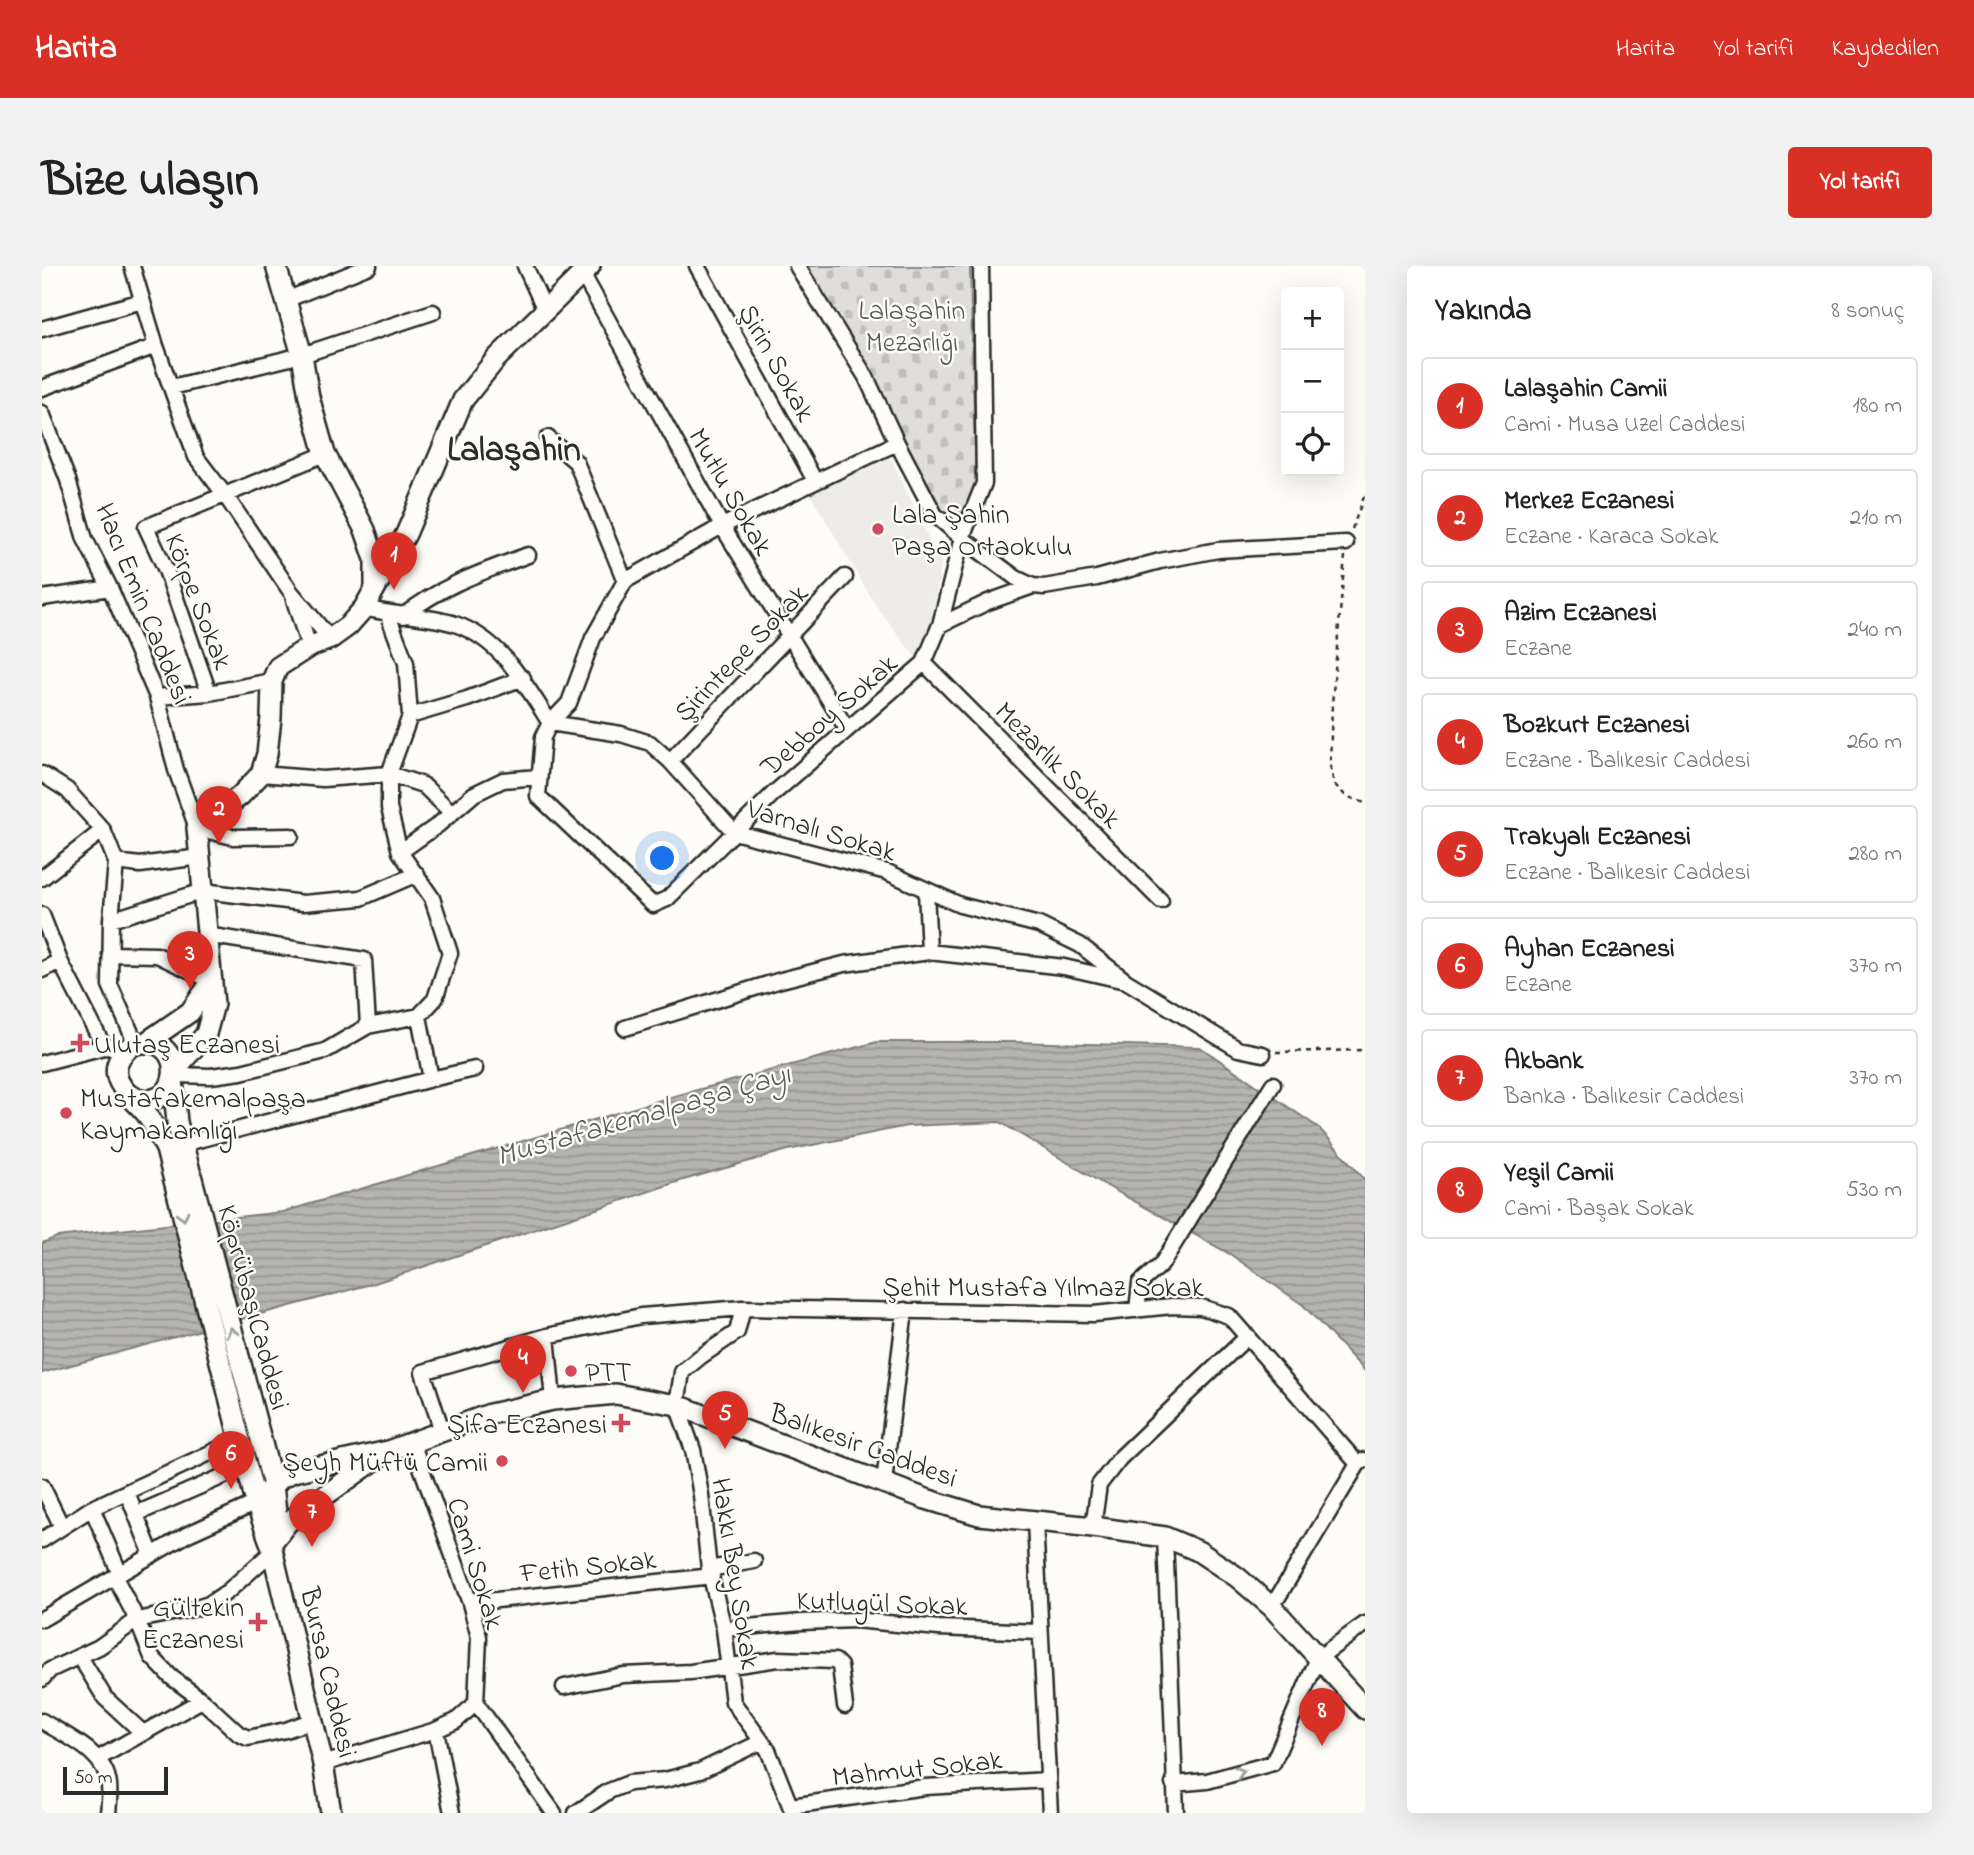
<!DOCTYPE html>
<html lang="tr">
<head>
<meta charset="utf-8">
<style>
	body { margin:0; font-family:"Indie Flower",sans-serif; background:#f2f2f2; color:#222 }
	.controls { position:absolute; right:21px; top:21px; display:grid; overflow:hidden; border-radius:7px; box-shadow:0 7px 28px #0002 }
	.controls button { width:63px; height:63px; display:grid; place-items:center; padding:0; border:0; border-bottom:2px solid #e0e0e0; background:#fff; color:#222; font:35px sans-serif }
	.scale { position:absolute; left:21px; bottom:18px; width:105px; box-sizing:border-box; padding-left:7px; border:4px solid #2b2b2b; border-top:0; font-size:19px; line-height:24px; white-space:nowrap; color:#2b2b2b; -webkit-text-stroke:5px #fdfcf7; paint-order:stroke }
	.you { position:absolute; left:621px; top:593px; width:24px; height:24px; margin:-18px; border:5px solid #fff; border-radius:50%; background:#1a73e8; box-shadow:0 0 0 10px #1a73e833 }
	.badge { display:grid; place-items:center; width:46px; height:46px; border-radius:50%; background:#d93025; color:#fff; font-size:23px; font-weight:700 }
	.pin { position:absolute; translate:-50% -58px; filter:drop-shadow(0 2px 4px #0008) }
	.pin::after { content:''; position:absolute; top:37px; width:24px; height:21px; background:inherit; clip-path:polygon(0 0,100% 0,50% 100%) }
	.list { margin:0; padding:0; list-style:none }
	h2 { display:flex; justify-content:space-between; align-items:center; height:91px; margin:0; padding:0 28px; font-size:30px }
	h2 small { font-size:23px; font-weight:400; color:#767676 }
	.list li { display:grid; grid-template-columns:46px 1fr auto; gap:21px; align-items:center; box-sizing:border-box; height:98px; margin:0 14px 14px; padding:0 14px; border:2px solid #e0e0e0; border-radius:7px }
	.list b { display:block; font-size:26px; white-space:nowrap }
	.list p { margin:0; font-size:23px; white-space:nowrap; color:#767676 }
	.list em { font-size:23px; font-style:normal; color:#767676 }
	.icon { flex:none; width:38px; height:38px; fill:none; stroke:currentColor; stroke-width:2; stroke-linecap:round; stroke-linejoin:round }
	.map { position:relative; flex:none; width:1323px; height:1547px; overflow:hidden; border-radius:7px }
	header { display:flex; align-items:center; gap:42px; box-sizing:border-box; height:98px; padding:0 35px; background:#d93025; color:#fff }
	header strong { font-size:33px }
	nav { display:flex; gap:38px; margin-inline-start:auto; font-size:24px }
	.intro { display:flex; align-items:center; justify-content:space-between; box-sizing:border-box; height:168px; padding:0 42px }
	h1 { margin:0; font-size:49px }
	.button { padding:18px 32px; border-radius:7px; background:#d93025; color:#fff; font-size:24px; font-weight:700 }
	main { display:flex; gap:42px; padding:0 42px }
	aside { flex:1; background:#fff; border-radius:7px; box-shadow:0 7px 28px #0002 }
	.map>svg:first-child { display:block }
	.built { fill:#edece8 }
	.cemetery { fill:url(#cemetery-stones); stroke:#858482; stroke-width:2 }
	.water { fill:url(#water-rules); stroke:#7e7d7b; stroke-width:2 }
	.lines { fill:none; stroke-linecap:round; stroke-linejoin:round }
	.minor-casing { stroke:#2b2b2b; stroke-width:19 }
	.major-casing { stroke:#2b2b2b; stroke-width:24 }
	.path { stroke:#2b2b2b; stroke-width:2.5; stroke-dasharray:5 5; stroke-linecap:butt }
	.minor { stroke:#fdfcf7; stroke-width:14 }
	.major { stroke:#fdfcf7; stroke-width:19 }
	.oneway { stroke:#9e9e9b }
	.poi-dot { fill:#d1495b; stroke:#fdfcf7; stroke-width:2.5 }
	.labels { text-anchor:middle; stroke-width:5; stroke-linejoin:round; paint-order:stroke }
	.park-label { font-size:28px; fill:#585857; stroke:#fdfcf7 }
	.street-label { font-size:28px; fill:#2b2b2b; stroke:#fdfcf7 }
	.poi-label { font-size:28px; fill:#2b2b2b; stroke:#fdfcf7; text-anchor:start }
	.water-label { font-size:30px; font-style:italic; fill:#5b5b5a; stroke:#fdfcf7 }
	.district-label { font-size:35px; font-weight:bold; fill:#2b2b2b; stroke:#fdfcf7 }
</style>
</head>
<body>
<header>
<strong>Harita</strong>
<nav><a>Harita</a><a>Yol tarifi</a><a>Kaydedilen</a></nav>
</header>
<div class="intro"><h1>Bize ulaşın</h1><a class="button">Yol tarifi</a></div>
<main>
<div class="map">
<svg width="1323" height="1547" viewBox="0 0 1323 1547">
	<defs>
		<pattern id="cemetery-stones" width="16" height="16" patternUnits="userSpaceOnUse" patternTransform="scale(1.75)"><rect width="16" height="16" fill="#dfdeda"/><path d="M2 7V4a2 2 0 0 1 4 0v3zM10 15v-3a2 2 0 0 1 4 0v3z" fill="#c0bfbb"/></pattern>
		<pattern id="water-rules" width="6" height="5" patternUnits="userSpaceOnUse" patternTransform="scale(1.75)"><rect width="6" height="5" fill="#b5b4b1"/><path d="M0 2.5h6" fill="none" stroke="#939390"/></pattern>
	</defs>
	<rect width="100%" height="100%" fill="#fdfcf7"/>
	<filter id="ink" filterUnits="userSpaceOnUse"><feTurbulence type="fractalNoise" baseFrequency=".0143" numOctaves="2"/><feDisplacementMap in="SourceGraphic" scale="14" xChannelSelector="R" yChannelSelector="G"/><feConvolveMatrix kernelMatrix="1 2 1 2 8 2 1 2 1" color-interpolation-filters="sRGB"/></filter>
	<g filter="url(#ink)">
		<path class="built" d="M849,192L899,298L887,372L874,392L836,343L768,228Z"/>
		<path class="cemetery" d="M762,0H928L934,221L929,242L918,250L896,243L826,100Z"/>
		<path class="water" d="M835,776H970L1158,781L1277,862L1323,914V1105L1261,1039L1188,988L1063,919L958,856L865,860L746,884L638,915L333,1017L0,1107V977L15,971L241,946L629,831Z"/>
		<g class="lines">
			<g class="minor-casing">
				<path id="minor" d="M90,0L114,80L154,191L183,229L249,326L288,373
					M483,0L503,44
					M655,0L773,215
					M755,0L824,111L855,177L893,249L920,272L898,359L882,397L731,528L625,633L611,639L496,530L501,471L508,457L527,437L551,372L583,315L680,260L855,177
					M939,0L942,217L920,272L974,312L991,320L1002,321L1055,312L1118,295L1176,284L1304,277
					M540,7L680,260L805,463
					M244,34L327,0
					M0,63L100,35
					M130,121L260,89L391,46
					M0,122L114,80
					M0,147L26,214L43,273L68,322L115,431L134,504L155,562L191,571L249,570
					M506,172L534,196L583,315
					M0,332L68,322
					M252,334L267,381
					M322,342C352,350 385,349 413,358C460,374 483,418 508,457L579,468L608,477L628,495L692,566L845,606L918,639L997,659L1038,679L1084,715L1196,783L1221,788
					M361,350C400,319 440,306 486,289
					M898,359L946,336L991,320
					M882,397L1119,635
					M167,427L124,304L104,261L283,188
					M115,431L167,427L230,415
					M368,450L425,433L481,412
					M628,495L803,311
					M0,508L25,524L61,564L74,596L69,654L68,719L94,778
					M219,508L281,513L347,508L381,519L409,546
					M358,586L396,559L432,528L461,514L496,511
					M74,596L98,599L158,591
					M0,612L61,564
					M884,625L887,686
					M0,649L18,695L62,781
					M69,654L161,625L261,637L319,632L375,608
					M164,669L322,694L326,760
					M68,688L115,689L170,715
					M0,704L18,695
					M583,762L739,714L802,698L887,686L1022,701L1079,714
					M0,797L62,781L86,782
					M132,809L169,810L199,806L283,785L326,760L377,750L393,733L408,687L390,632L358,586L347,542V508L368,450L364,397L346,349
					M389,813L433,803
					M141,878L389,813L377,750
					M701,1042L695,1066L658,1091L640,1106L635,1139L651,1184L659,1229L667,1303L682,1363L691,1436L726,1484L751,1547
					M1095,1044L1098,1017L1119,999L1231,818
					M505,1070L511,1134
					M400,1165L381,1106L505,1070L599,1050L701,1042L1052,1048L1130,1040L1159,1041L1187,1050L1316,1198
					M842,1216L863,1044
					M0,1220L20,1261
					M85,1226L110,1289
					M50,1242L78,1308
					M94,1248L205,1200
					M993,1256L1008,1547
					M1051,1261L1057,1219L1078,1192L1206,1070
					M1123,1271L1134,1547
					M0,1274L50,1242L198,1173
					M667,1303L712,1295
					M73,1311L95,1354L110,1391L129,1411L160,1434L197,1468L206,1472L244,1464L271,1454
					M428,1337L670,1310
					M1230,1341L1316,1198L1322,1194
					M0,1353L146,1268L214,1237
					M682,1363L760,1356L813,1354L897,1362L997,1366
					M38,1391L63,1432L101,1467
					M0,1413L8,1404L57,1381L95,1354L151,1343L167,1338L185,1326L230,1286
					M522,1421L581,1409L649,1406L736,1393L793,1395L798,1400L803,1440
					M434,1437L512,1547
					M0,1455C25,1471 64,1486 67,1519C68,1528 67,1538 66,1547
					M394,1464L410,1547
					M57,1492L160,1434
					M281,1498L394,1464L414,1455L434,1437L437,1371L428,1337L370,1176
					M1131,1518L1165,1515L1231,1497L1276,1392L1323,1358
					M749,1540L883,1521L1006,1514
					M534,1547L567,1525L587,1517L623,1514L658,1505L719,1476"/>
			</g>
			<g class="major-casing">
				<path id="major" d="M234,0L260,89L267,131L283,188L323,264L333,293V320
					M103,777L148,746L170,715
					M132,805L164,768L172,738L155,562L198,530L219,508L225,488L229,452L230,415L236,401L267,381L288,373L306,360L322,342L364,268L421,134L454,93L548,0
					M131,814L135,856L231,1219L234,1246L229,1275
					M86,828C138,856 149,771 99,777C90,778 83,784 78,792C64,817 94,833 106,850C113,861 118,872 124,883L214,1237L229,1279L281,1498L289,1547
					M214,1237L239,1212L251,1206L346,1185L448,1148L511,1134L574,1128L635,1139L884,1233L937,1249L1051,1261L1123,1271L1156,1285L1195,1311L1230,1341L1323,1443
					M232,1274L246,1256L337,1191"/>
			</g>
			<path class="path" d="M1310,263L1323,228
				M1303,290L1290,438L1288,499L1292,518L1304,530L1323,537
				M1234,786L1323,784"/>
			<use href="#minor" class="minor"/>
			<use href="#major" class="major"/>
		</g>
		<defs><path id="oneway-chevron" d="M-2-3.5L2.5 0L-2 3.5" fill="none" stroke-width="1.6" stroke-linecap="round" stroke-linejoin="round" transform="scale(1.75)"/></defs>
		<g class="oneway">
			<use href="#oneway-chevron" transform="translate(141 950) rotate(75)"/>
			<use href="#oneway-chevron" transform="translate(190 1066) rotate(-105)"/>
			<use href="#oneway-chevron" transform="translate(1198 1506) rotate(-15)"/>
		</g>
	</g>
	<g class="poi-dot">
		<circle cx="836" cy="263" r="7"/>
		<path d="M34.5 766.5h7v7h7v7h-7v7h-7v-7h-7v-7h7z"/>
		<circle cx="24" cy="847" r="7"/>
		<circle cx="529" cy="1105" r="7"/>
		<path d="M575.5 1146.5h7v7h7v7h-7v7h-7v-7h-7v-7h7z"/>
		<circle cx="460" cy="1195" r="7"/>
		<path d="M212.5 1345.5h7v7h7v7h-7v7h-7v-7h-7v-7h7z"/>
	</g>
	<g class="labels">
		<g class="park-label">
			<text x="870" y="53">Lalaşahin<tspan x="870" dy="32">Mezarlığı</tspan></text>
		</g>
		<g class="street-label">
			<text transform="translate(736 96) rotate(61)" y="10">Şirin Sokak</text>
			<text transform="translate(690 225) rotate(60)" y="10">Mutlu Sokak</text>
			<text transform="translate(158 335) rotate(69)" y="10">Körpe Sokak</text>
			<text transform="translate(103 337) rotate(68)" y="10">Hacı Emin Caddesi</text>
			<text transform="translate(698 386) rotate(-46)" y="10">Şirintepe Sokak</text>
			<text transform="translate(786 448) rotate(-41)" y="10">Debboy Sokak</text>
			<text transform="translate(1017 498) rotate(45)" y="10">Mezarlık Sokak</text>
			<text transform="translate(780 563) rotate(17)" y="10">Varnalı Sokak</text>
			<text x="1001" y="1030">Şehit Mustafa Yılmaz Sokak</text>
			<text transform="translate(213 1041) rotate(75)" y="10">KöprübaşıCaddesi</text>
			<text transform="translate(822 1178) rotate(20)" y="10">Balıkesir Caddesi</text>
			<text transform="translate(435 1297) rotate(73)" y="10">Cami Sokak</text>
			<text transform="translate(546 1299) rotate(-6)" y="10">Fetih Sokak</text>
			<text transform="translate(695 1307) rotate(81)" y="10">Hakkı Bey Sokak</text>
			<text transform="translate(840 1336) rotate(2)" y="10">Kutlugül Sokak</text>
			<text transform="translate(288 1406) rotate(77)" y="10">Bursa Caddesi</text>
			<text transform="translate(875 1501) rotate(-6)" y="10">Mahmut Sokak</text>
		</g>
		<g class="poi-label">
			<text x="850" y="257">Lala Şahin<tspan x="850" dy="32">Paşa Ortaokulu</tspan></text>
			<text x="52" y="787">Ulutaş Eczanesi</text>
			<text x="38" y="841">Mustafakemalpaşa<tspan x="38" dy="32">Kaymakamlığı</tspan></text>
			<text x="543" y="1115">PTT</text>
			<text x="565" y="1167" text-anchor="end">Şifa Eczanesi</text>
			<text x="446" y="1205" text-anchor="end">Şeyh Müftü Camii</text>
			<text x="202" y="1350" text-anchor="end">Gültekin<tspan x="202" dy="32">Eczanesi</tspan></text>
		</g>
		<g class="water-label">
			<text transform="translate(601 848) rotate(-16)" y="10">Mustafakemalpaşa Çayı</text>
		</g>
		<g class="district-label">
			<text x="472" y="194">Lalaşahin</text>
		</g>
	</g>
</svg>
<div class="controls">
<button>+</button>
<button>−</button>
<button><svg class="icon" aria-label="locate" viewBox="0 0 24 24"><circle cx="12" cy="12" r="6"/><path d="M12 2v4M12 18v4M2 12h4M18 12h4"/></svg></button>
</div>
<div class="scale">50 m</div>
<div class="you"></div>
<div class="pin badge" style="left:352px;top:324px">1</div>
<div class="pin badge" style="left:177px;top:578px">2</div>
<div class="pin badge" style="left:148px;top:723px">3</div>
<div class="pin badge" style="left:481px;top:1127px">4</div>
<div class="pin badge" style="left:683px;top:1183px">5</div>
<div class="pin badge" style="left:189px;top:1223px">6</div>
<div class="pin badge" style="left:270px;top:1281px">7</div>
<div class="pin badge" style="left:1280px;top:1480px">8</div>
</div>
<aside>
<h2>Yakında<small>8 sonuç</small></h2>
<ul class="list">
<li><span class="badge">1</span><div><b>Lalaşahin Camii</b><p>Cami · Musa Uzel Caddesi</p></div><em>180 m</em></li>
<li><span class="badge">2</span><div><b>Merkez Eczanesi</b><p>Eczane · Karaca Sokak</p></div><em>210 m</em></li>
<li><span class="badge">3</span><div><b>Azim Eczanesi</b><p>Eczane</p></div><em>240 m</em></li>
<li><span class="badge">4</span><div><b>Bozkurt Eczanesi</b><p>Eczane · Balıkesir Caddesi</p></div><em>260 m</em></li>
<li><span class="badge">5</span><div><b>Trakyalı Eczanesi</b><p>Eczane · Balıkesir Caddesi</p></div><em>280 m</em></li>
<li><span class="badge">6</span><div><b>Ayhan Eczanesi</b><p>Eczane</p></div><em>370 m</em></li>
<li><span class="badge">7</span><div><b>Akbank</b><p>Banka · Balıkesir Caddesi</p></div><em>370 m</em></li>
<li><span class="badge">8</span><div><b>Yeşil Camii</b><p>Cami · Başak Sokak</p></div><em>530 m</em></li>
</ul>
</aside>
</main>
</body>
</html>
